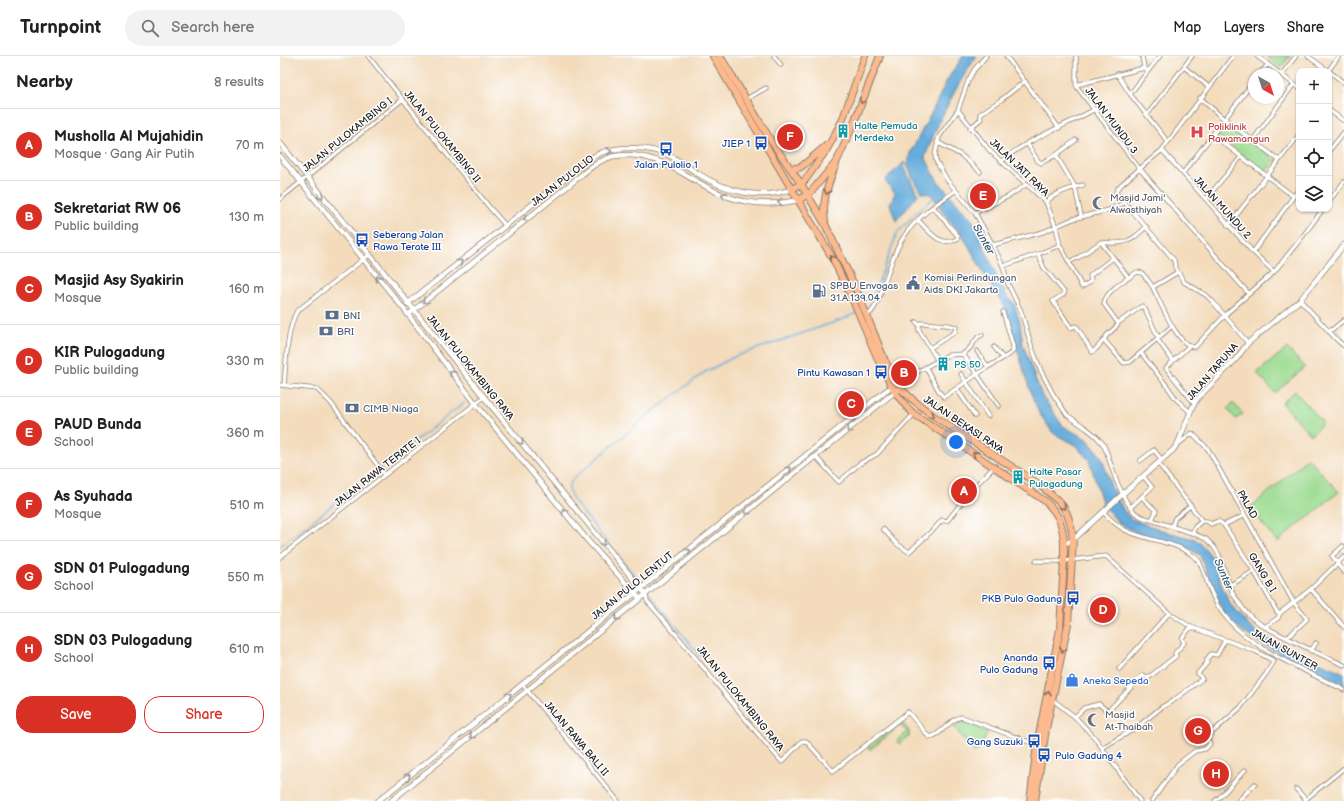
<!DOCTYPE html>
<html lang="en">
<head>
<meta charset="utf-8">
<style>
	body { margin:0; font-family:"Balsamiq Sans",sans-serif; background:#f2f2f2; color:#222 }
	.controls { position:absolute; right:12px; top:12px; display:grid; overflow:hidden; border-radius:8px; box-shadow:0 1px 3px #0004 }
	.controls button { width:36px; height:36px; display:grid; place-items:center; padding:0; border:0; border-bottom:1px solid #e0e0e0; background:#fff; color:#222; font:20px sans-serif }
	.compass { position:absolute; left:968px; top:12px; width:36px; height:36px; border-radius:50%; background:#fff; box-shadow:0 1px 3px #0004; rotate:141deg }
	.you { position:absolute; left:676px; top:386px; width:14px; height:14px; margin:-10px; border:3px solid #fff; border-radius:50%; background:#1a73e8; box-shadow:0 0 0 6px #1a73e833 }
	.badge { display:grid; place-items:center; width:26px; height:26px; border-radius:50%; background:#d93025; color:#fff; font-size:13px; font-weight:700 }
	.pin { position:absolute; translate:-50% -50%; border:2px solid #fff; box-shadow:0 1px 4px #0006 }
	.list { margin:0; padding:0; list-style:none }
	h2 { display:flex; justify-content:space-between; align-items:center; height:52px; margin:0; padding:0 16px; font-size:17px }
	h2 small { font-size:13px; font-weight:400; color:#767676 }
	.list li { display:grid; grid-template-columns:26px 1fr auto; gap:12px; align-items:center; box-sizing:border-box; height:72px; padding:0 16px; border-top:1px solid #e0e0e0 }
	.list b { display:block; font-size:15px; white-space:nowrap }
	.list p { margin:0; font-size:13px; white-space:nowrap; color:#767676 }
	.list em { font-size:13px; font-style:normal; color:#767676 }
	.actions { display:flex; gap:8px; padding:12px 16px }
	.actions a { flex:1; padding:9px 0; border:1px solid #d93025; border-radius:16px; text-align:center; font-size:14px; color:#d93025 }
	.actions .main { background:#d93025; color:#fff }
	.icon { flex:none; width:22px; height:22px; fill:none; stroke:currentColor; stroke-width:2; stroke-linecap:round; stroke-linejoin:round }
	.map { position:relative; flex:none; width:1064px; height:745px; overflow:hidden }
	header { display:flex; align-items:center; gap:24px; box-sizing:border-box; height:56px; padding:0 20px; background:#fff; border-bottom:1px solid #e0e0e0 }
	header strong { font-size:19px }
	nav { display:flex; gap:22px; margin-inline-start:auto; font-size:14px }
	.search { width:280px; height:36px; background:#f2f2f2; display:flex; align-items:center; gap:10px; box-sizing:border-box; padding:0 14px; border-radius:22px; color:#767676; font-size:15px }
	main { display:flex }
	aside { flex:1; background:#fff }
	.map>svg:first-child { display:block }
	.green { fill:#9ddc92; stroke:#5c7c57 }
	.water { fill:#66acdc; stroke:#41647c }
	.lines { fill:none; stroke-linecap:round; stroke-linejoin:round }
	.stream { stroke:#66acdc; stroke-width:1.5 }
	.minor-casing { stroke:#887c6c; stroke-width:5 }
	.tertiary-casing { stroke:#887c6c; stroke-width:6 }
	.primary-casing { stroke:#887c6c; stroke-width:8 }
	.minor { stroke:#fff; stroke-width:3.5 }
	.tertiary { stroke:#fff; stroke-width:4.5 }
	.primary { stroke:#fcba8e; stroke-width:6 }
	.oneway { stroke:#8c6b55 }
	.oneway2 { stroke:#999 }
	.labels { text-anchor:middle; stroke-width:3; stroke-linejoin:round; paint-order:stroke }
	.street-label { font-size:10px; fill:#1c1c1c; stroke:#fff }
	.culture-label { font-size:10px; fill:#0d838f; stroke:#fff; text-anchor:start }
	.health-label { font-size:10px; fill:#be3a42; stroke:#fff; text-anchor:start }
	.transit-label { font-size:10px; fill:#164399; stroke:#fff; text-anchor:end }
	.worship-label { font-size:10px; fill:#5b616d; stroke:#fff; text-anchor:start }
	.service-label { font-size:10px; fill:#4e5e75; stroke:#fff; text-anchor:start }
	.shop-label { font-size:10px; fill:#366cbe; stroke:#fff; text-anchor:start }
	.water-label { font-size:11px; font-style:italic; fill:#3d5d72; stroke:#fff }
</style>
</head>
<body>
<header>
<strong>Turnpoint</strong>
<div class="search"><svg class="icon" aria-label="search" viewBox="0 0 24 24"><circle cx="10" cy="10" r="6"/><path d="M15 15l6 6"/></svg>Search here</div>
<nav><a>Map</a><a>Layers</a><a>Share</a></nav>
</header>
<main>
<aside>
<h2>Nearby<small>8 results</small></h2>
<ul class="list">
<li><span class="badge">A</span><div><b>Musholla Al Mujahidin</b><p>Mosque · Gang Air Putih</p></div><em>70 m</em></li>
<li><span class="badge">B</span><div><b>Sekretariat RW 06</b><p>Public building</p></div><em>130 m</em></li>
<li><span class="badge">C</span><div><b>Masjid Asy Syakirin</b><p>Mosque</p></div><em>160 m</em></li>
<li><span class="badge">D</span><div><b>KIR Pulogadung</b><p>Public building</p></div><em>330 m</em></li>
<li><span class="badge">E</span><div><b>PAUD Bunda</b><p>School</p></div><em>360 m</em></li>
<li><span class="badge">F</span><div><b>As Syuhada</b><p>Mosque</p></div><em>510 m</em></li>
<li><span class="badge">G</span><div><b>SDN 01 Pulogadung</b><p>School</p></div><em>550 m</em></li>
<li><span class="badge">H</span><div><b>SDN 03 Pulogadung</b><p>School</p></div><em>610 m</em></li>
</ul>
<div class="actions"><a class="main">Save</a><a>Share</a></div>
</aside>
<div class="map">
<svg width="1064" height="745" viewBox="0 0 1064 745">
	<rect width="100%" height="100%" fill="#fff"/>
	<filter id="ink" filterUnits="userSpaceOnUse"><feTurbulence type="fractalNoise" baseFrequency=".025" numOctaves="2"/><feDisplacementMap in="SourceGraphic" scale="8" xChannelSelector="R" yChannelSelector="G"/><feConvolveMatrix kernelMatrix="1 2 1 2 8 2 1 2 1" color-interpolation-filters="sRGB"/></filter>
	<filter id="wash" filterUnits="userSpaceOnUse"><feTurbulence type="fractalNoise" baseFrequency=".012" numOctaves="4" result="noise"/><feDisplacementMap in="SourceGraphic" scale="16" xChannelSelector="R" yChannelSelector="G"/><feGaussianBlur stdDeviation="0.9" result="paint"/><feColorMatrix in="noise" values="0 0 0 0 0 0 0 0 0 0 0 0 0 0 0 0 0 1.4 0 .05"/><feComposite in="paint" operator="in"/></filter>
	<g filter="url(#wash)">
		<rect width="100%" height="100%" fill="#f3dbbb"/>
		<path class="green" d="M986,0H1010L1001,12Z
			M947,66L995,104L985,117L937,79Z
			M1007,292L1025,311L995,337L977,317Z
			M1015,335L1043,367L1031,379L1002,347Z
			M953,347L963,358L956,363L947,353Z
			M1028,402L1059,436L997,486L970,452Z
			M622,666L629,675V680L619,688L617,685L627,676L620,668Z
			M683,666L708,676L698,695L694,696L674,671L679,667Z
			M618,667L620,669L590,694L588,692Z"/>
		<path class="water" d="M683,0H697C676,29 657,68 645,101L657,124L693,165L717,221L726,239L734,247L740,267L743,289L762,340L783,370L808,384L822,402L831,431L844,455L851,463L890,477L915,483L922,489L933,502L942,530L950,548L970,571L985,582L1064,617V629L981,588L959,573L944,557L933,534L920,499L904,490L888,485L860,479L838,466L823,449L809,404L795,389L773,377L759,357L750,335L724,249L712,232L683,180L666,160L651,138L642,137L634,125L627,108L630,97L653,54L667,24Z
			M624,106L625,113L638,139L616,165L610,148L615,137L605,125C610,117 619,113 624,106Z"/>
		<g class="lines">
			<path class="stream" d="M585,252L589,251L597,231L617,177L638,155L654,141
				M0,490L184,347
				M362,529L293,444C289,434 286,431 294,422L369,358L425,316L456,300L561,264L577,257
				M365,532L420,600"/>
		</g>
	</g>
	<g filter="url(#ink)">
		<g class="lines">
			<g class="minor-casing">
				<path id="minor" d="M88,0L210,152L226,170
					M494,0L501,9
					M706,0L694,14L688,25L678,54L659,81L655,99L656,105L667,124L695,157L713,189L723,210L728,228L741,255L752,292L761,315L773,338L787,359L806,372L816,380L823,388L827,397L836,424L846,445L855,457L862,461L912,477L926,483L934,491L939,499L953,538L964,554L972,562L985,571L1033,595L1064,609
					M726,0L779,72
					M796,0V26L797,31L859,112L969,238
					M862,0L864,12
					M953,0L888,86L882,94L843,127L838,132L836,136L839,141L847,149L894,204L895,211L904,226L926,239L933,246L968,287
					M977,0L1019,32
					M1028,0L1048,15L1059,0
					M904,11L929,31
					M1049,15L1064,27
					M837,18L850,38L888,86
					M980,18L988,8
					M1002,18L1016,0
					M796,29L864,12L868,15
					M850,38L880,0
					M920,42L944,63L999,104
					M466,43L486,32
					M678,54L710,95L766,146L776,171L780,189L789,206L799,201L821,186L849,222
					M1049,54L1064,65
					M867,59L912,0
					M690,72L701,63L700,58L721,44L745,25
					M933,79L1013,140
					M973,84L1014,28
					M657,86L681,99L700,116
					M747,87L758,105L761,107L776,99L795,131L801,160
					M882,94L971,194L994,216
					M1049,95L1064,76
					M776,99L796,84
					M722,105C748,82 784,71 815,53
					M903,117L974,25
					M0,143L123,43
					M926,143L961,101
					M1049,145L1064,126
					M766,146C775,137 791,132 803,129
					M695,157L729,140L747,128
					M638,164C649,175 660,192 677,183L678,180L653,151
					M948,170L1019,79
					M821,186C833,188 848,188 857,179C861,176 863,173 867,171
					M713,189L763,176L793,163L829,154L844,147
					M973,196L1019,133
					M758,198L764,212L784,236V238L773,245L791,272L795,270L797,271L812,296L815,294L824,284
					M789,206L802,231L810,226L811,224L810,220L812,218L833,202
					M723,210L758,198L780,189
					M873,231L898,216
					M1020,244L1058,285L1064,290
					M587,260C598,252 601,234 606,222C611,209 615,194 623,182C635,162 656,148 675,135
					M636,266L639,268V274L658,305
					M838,267L862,250L865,253L878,281
					M639,268L641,267L667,269L676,271L675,276L650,292
					M892,270L850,306L844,307L824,284C827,276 835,275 838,267L824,248C825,235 847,223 857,216L862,217C866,222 870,226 873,232C880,245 898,292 915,291L947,257L994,216L1023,180L1043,153
					M1049,276L1064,264
					M877,283L893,305
					M909,290L887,311L886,312L914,347
					M714,291L723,302
					M697,295L708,311
					M861,297L887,330L896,343L910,356
					M683,298L719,350
					M646,312L660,337L664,341L708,311L730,298L733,295V290L723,256
					M681,318L708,360
					M617,327L668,299L683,298L689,293L698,281L702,279
					M0,329L37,333L51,347L104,418
					M4,329C6,308 7,272 17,255L89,199
					M677,333L695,360
					M898,387L901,386L912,377L928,393L1014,547L1027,563L1007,582
					M536,401L559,426L579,408L597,398L634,358
					M860,405L874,394L882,404
					M878,407L922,465H927L931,468L938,465L944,469L965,459
					M863,442L876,455L872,464
					M850,452L872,431L863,420
					M824,457C830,463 837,470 845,474C869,486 901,485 919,505C926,520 931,541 940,553C964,591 1025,614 1064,634
					M944,469L974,515L997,556L1000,557L1031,533L1064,501
					M892,470L895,462L911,449
					M603,473L617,488L629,496L655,472L662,464L666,465L668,464L682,446L688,437L714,411
					M912,477L915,471L922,465
					M0,501L204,341
					M756,505H784L826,500L889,557L911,571L975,595L994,605L986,618L960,652L927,681V682L930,688L925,693L915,695L898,708L872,745
					M1058,507L1052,500L1063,490
					M1057,508L1064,516
					M949,530L974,515
					M1031,533L1064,571
					M366,538L367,545C414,597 455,653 502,706L522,685H526L553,715L628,656L649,681C662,680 669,662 682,661L757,689
					M985,571L998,562L1000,557
					M1031,595L1036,587
					M839,613L889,557
					M242,628L338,745
					M773,644L795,661L815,682L860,745
					M795,661L804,652L819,648L826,654H829L863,619L868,622L896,600L895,597L904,587L902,582L911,571
					M822,692L856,672L882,651L894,644L922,623L918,617L927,607V603L931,598L937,599L945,584
					M1016,733L1026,744
					M1026,743L1064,712
					M935,745L940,741L965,714
					M958,745L975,728"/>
			</g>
			<g class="tertiary-casing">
				<path id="tertiary" d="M0,87L204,341L363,535
					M0,100L123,252L196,348L308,485L360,543
					M127,248L288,120C299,111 310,101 323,96C342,90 368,91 386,98C397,103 407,110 417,117C445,135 480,145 512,133
					M128,259L293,126C304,117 314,107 328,102C335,99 342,99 349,99C389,101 411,127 446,140C469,149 495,149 519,144
					M784,488L793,484L847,434L893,394L898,387L912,352L917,343L957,302L968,287L1020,244L1064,189
					M98,745L604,336L613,330
					M111,745L617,334"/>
			</g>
			<g class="primary-casing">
				<path id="primary" d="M433,0L553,203L576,251L600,308L615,336L626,350L634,358L765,445C779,458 783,469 784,488V505L780,573L757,689L750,745
					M440,0L490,83L521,128L545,168L576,233L605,305L614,322L621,333L632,343L652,359L757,427C781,446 790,452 793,484L788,568L766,673L755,745
					M511,113L521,111L547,89
					M512,133L521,128L526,123L547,93L562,65L585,0
					M519,144L531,136L557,105L573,69L600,0
					M545,165C541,145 549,126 556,108"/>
			</g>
			<use href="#minor" class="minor"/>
			<use href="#tertiary" class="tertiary"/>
			<use href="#primary" class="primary"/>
		</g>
		<defs><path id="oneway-chevron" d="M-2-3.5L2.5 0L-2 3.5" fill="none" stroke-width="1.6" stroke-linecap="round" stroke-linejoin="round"/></defs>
		<g class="oneway">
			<use href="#oneway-chevron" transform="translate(582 45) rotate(111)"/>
			<use href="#oneway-chevron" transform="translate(547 136) rotate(105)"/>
			<use href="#oneway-chevron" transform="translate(552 202) rotate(-119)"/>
			<use href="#oneway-chevron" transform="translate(652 359) rotate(34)"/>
			<use href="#oneway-chevron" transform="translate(695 398) rotate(-147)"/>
			<use href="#oneway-chevron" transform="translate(783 451) rotate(55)"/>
			<use href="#oneway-chevron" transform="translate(783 594) rotate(101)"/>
			<use href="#oneway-chevron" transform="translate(768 637) rotate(-79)"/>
		</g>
		<g class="oneway2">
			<use href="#oneway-chevron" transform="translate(329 95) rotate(-13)"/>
			<use href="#oneway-chevron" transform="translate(444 139) rotate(-159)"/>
			<use href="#oneway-chevron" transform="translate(41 140) rotate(51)"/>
			<use href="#oneway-chevron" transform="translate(500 146) rotate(176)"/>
			<use href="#oneway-chevron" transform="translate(246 163) rotate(141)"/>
			<use href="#oneway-chevron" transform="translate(180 206) rotate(-38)"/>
			<use href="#oneway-chevron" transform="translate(98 222) rotate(-129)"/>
			<use href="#oneway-chevron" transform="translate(145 245) rotate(141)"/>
			<use href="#oneway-chevron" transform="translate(172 317) rotate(-127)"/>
			<use href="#oneway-chevron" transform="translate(569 374) rotate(141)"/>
			<use href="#oneway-chevron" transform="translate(241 386) rotate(50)"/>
			<use href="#oneway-chevron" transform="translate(509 413) rotate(-39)"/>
			<use href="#oneway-chevron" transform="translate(284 455) rotate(-129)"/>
			<use href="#oneway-chevron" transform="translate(467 456) rotate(141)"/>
			<use href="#oneway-chevron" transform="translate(323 487) rotate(51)"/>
			<use href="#oneway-chevron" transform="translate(408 495) rotate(-39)"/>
			<use href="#oneway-chevron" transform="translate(337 562) rotate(140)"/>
			<use href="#oneway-chevron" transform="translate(229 639) rotate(-39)"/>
			<use href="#oneway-chevron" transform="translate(192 680) rotate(141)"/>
			<use href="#oneway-chevron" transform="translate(128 720) rotate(-39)"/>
		</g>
	</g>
	<defs>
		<g id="building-bare" transform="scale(1.08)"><path d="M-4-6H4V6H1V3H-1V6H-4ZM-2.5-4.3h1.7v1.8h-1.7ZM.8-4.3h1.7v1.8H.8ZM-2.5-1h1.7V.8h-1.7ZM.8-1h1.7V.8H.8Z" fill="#0f9aa8" stroke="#fff" stroke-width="2.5" paint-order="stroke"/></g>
		<g id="hospital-bare" transform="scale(1.08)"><path d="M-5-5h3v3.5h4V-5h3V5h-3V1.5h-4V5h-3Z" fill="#e0444e" stroke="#fff" stroke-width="2.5" paint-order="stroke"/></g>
		<g id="bus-bare" transform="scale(1.08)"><path d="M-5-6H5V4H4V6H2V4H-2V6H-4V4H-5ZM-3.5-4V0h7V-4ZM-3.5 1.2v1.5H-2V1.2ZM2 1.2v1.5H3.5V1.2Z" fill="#1a4fb4" stroke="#fff" stroke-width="2.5" paint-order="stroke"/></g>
		<g id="mosque-bare" transform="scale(1.08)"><path d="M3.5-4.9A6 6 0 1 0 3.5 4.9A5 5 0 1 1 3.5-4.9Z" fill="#6b7280" stroke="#fff" stroke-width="2.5" paint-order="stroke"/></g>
		<g id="civic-bare" transform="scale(1.08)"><path d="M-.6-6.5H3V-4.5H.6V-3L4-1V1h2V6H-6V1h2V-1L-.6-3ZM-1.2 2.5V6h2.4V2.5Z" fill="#5c6f8a" stroke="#fff" stroke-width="2.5" paint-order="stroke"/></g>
		<g id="fuel-bare" transform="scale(1.08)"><path d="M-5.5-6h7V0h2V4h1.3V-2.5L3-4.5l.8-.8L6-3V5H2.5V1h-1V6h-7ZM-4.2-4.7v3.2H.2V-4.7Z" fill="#5c6f8a" stroke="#fff" stroke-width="2.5" paint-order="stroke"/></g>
		<g id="bank-bare" transform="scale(1.08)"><path d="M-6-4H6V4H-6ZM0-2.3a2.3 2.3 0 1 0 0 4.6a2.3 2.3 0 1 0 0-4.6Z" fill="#5c6f8a" stroke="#fff" stroke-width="2.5" paint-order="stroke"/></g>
		<g id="shop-bare" transform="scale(1.08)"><path d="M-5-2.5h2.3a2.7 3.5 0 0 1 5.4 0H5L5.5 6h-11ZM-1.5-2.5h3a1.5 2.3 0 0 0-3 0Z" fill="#3f7fe0" stroke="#fff" stroke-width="2.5" paint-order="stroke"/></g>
	</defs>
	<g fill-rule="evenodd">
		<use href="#building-bare" x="563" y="75"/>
		<use href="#hospital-bare" x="917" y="76"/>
		<use href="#bus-bare" x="481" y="87"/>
		<use href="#bus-bare" x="386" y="93"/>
		<use href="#mosque-bare" x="819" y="147"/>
		<use href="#bus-bare" x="82" y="184"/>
		<use href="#civic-bare" x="633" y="227"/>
		<use href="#fuel-bare" x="539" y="235"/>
		<use href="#bank-bare" x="52" y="259"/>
		<use href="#bank-bare" x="46" y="275"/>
		<use href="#building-bare" x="663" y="308"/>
		<use href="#bus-bare" x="601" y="316"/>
		<use href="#bank-bare" x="72" y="352"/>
		<use href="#building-bare" x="738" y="421"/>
		<use href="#bus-bare" x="793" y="542"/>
		<use href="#bus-bare" x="769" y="607"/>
		<use href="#shop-bare" x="792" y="624"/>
		<use href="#mosque-bare" x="814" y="664"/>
		<use href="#bus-bare" x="754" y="685"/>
		<use href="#bus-bare" x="764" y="699"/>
	</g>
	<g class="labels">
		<g class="street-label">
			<text transform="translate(832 64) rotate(53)" y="4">JALAN MUNDU 3</text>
			<text transform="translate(67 78) rotate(-39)" y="4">JALAN PULOKAMBING I</text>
			<text transform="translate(163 80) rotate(51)" y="4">JALAN PULOKAMBING II</text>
			<text transform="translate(740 111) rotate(44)" y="4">JALAN JATI RAYA</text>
			<text transform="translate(282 124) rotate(-38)" y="4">JALAN PULOLIO</text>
			<text transform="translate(943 151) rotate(48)" y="4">JALAN MUNDU 2</text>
			<text transform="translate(191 311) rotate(51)" y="4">JALAN PULOKAMBING RAYA</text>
			<text transform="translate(932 315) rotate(-49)" y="4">JALAN TARUNA</text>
			<text transform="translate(684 368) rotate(34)" y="4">JALAN BEKASI RAYA</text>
			<text transform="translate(97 415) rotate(-38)" y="4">JALAN RAWA TERATE I</text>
			<text transform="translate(968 448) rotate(61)" y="4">PALAD</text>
			<text transform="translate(983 516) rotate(59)" y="4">GANG B I</text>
			<text transform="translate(352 529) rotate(-39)" y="4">JALAN PULO LENTUT</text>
			<text transform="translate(1005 593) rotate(29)" y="4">JALAN SUNTER</text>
			<text transform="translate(461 642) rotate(51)" y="4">JALAN PULOKAMBING RAYA</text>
			<text transform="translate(297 682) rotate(50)" y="4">JALAN RAWA BALI II</text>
		</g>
		<g class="culture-label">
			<text x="574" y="73">Halte Pemuda<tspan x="574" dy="12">Merdeka</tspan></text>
			<text x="674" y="312">PS 50</text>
			<text x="749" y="419">Halte Pasar<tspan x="749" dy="12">Pulogadung</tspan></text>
		</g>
		<g class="health-label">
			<text x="928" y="74">Poliklinik<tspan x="928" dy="12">Rawamangun</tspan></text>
		</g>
		<g class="transit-label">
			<text x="470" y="91">JIEP 1</text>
			<text x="386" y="112" text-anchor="middle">Jalan Pulolio 1</text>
			<text x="93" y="182" text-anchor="start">Seberang Jalan<tspan x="93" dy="12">Rawa Terate III</tspan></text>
			<text x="590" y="320">Pintu Kawasan 1</text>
			<text x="782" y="546">PKB Pulo Gadung</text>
			<text x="758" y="605">Ananda<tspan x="758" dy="12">Pulo Gadung</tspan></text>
			<text x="743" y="689">Gang Suzuki</text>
			<text x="775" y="703" text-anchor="start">Pulo Gadung 4</text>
		</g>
		<g class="worship-label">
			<text x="830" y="145">Masjid Jami'<tspan x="830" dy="12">Alwasthiyah</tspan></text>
			<text x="825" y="662">Masjid<tspan x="825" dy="12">At-Thaibah</tspan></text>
		</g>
		<g class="service-label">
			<text x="644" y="225">Komisi Perlindungan<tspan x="644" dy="12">Aids DKI Jakarta</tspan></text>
			<text x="550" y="233">SPBU Envogas<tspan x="550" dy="12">31.A.139.04</tspan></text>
			<text x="63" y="263">BNI</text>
			<text x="57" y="279">BRI</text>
			<text x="83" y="356">CIMB Niaga</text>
		</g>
		<g class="shop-label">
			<text x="803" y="628">Aneka Sepeda</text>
		</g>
		<g class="water-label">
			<text transform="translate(704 183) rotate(61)" y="4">Sunter</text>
			<text transform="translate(944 518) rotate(67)" y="4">Sunter</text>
		</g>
	</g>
</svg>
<div class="controls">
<button>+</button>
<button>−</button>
<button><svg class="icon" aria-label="locate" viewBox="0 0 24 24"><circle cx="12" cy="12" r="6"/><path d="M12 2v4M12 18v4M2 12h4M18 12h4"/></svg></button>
<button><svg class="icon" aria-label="layers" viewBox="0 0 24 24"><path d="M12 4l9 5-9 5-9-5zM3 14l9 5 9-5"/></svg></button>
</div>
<svg class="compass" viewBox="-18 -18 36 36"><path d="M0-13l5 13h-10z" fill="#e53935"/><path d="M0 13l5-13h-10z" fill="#767676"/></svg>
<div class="you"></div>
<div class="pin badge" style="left:684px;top:435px">A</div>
<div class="pin badge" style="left:624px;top:317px">B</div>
<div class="pin badge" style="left:571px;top:348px">C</div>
<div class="pin badge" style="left:823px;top:554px">D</div>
<div class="pin badge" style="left:703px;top:140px">E</div>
<div class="pin badge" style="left:510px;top:81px">F</div>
<div class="pin badge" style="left:918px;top:675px">G</div>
<div class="pin badge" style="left:936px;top:718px">H</div>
</div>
</main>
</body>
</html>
